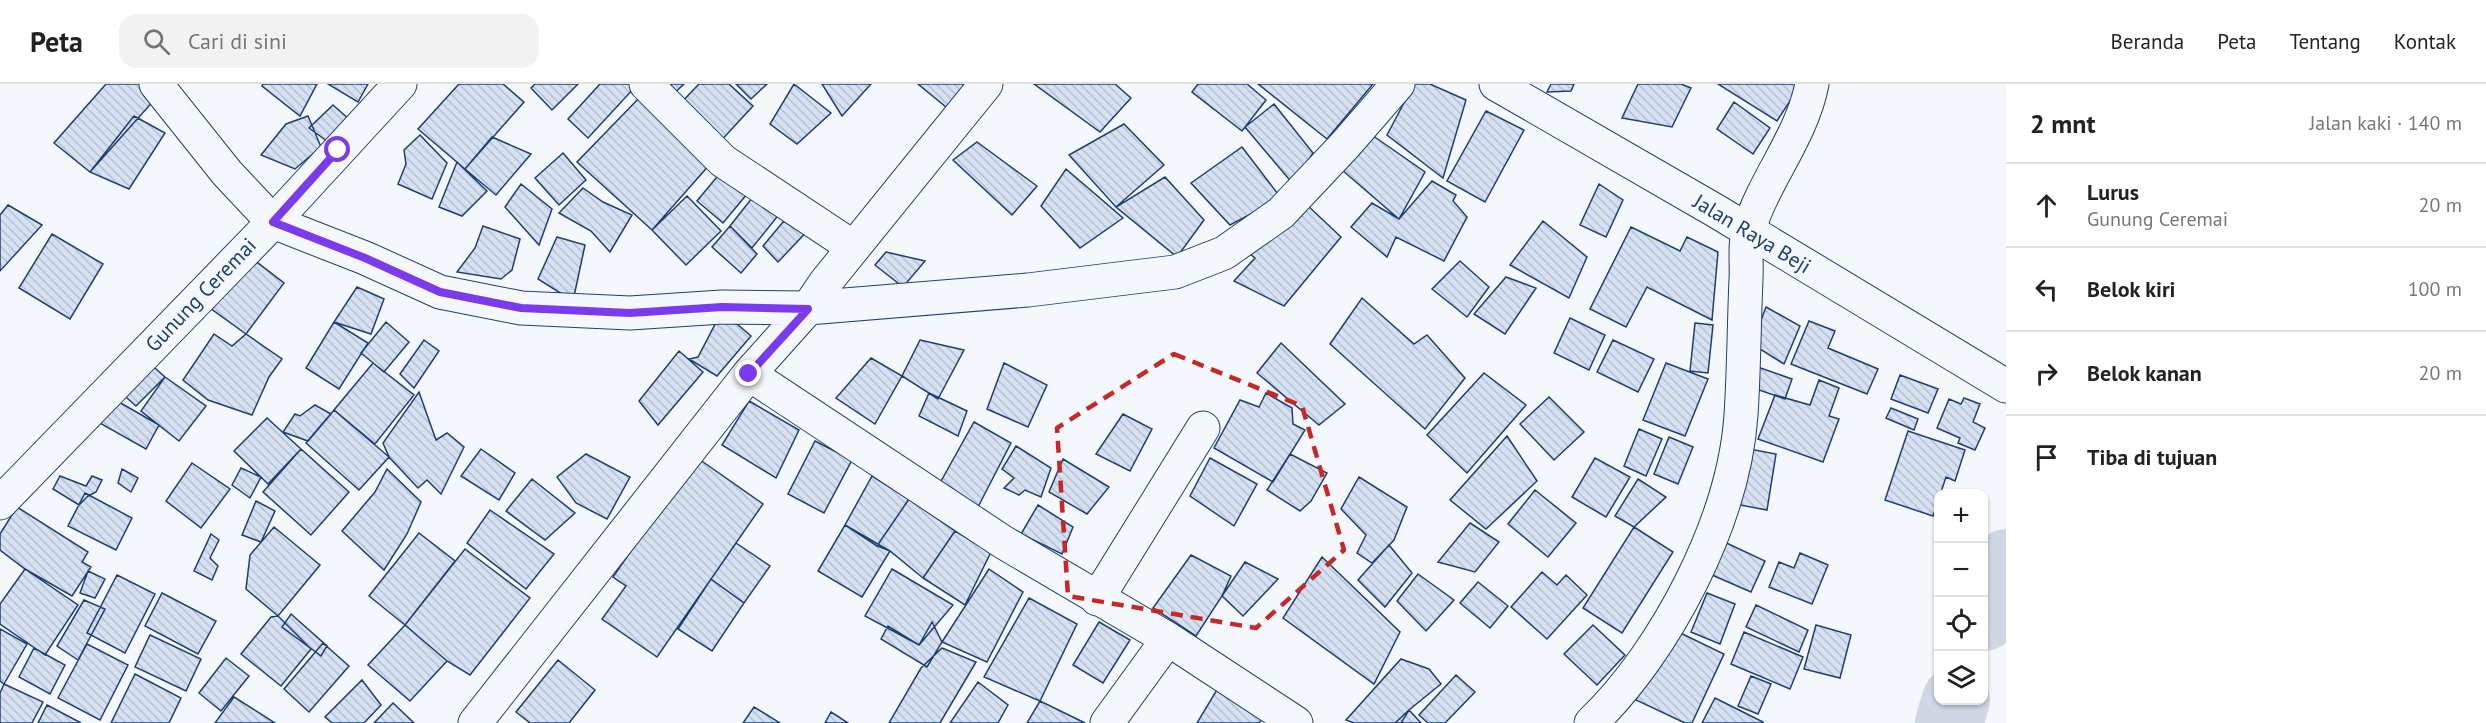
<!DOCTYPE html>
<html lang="id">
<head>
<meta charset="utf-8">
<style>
	body { margin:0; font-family:"PT Sans",sans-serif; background:#f2f2f2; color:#222 }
	.controls { position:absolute; right:18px; bottom:18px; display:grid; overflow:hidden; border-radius:12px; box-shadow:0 2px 4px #0004 }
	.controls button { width:54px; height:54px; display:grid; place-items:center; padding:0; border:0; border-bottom:2px solid #e0e0e0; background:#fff; color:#222; font:30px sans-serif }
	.stop { position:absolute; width:18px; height:18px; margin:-14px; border:4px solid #7c3aed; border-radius:50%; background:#fff }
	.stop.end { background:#7c3aed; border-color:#fff; box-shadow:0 2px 6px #0008 }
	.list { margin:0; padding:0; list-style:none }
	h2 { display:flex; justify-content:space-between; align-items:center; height:78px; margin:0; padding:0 24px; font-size:26px }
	h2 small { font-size:20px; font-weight:400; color:#767676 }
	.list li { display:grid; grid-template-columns:39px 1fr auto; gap:18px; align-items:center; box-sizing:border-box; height:84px; padding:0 24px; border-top:2px solid #e0e0e0 }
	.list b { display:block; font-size:22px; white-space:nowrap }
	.list p { margin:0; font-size:20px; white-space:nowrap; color:#767676 }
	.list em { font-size:20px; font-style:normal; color:#767676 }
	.icon { flex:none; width:33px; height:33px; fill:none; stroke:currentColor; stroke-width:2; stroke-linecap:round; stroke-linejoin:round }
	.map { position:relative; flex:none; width:2006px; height:639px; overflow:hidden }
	header { display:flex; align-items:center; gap:36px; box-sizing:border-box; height:84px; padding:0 30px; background:#fff; border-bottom:2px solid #e0e0e0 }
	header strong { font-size:28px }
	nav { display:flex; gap:33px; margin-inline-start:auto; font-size:21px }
	.search { width:420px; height:54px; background:#f2f2f2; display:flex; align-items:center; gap:15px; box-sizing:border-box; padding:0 21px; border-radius:18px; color:#767676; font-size:22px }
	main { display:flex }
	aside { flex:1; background:#fff }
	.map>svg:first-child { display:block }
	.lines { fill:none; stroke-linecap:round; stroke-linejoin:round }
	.river { stroke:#cfd7e4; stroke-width:68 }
	.building { fill:url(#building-back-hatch); stroke:#1d3f73; stroke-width:1.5 }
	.minor-casing { stroke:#1d3f73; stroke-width:35 }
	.tertiary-casing { stroke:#1d3f73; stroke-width:35 }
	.minor { stroke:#f4f7fb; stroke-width:33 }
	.tertiary { stroke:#f4f7fb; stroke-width:33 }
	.route { stroke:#7c3aed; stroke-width:8 }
	.marked { fill:none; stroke:#c62828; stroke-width:4.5; stroke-dasharray:12 8; stroke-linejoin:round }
	.labels { text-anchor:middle; stroke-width:4.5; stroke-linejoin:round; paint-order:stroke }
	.street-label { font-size:21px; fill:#1d3f73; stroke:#f4f7fb }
</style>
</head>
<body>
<header>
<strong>Peta</strong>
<div class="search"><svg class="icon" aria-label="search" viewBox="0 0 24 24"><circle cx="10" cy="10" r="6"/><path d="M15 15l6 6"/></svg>Cari di sini</div>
<nav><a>Beranda</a><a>Peta</a><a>Tentang</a><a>Kontak</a></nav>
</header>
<main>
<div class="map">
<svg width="2006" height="639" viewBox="0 0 2006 639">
	<defs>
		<pattern id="building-back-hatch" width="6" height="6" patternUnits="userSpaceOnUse" patternTransform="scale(1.5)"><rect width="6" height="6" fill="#d5e0f0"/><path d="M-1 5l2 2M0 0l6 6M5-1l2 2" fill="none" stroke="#b6c1d1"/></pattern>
	</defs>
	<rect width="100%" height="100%" fill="#f4f7fb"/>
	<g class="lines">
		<path class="river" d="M1984,533L2006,479
			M1949,639L1956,616"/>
	</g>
	<path class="building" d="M106,0H143L156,14L90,88L54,59Z
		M263,0H317L300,32L262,2Z
		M328,0H368L358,18Z
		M459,0H503L524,18L465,85L418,45Z
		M535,0H578L552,26L531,4Z
		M600,0H633L636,2L588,54L568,35Z
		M656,0H684L669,14Z
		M699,0H729L753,22L717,61L676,24Z
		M736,0H767L751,15Z
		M794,0L831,29L797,60L770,40Z
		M822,0H871L842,32Z
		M918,0H969L946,23Z
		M1034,0H1115L1131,14L1100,48Z
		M1198,0H1247L1266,16L1242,47L1192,8Z
		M1258,0H1373L1327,55Z
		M1414,0H1430L1466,16L1443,94L1387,51Z
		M1551,0H1574L1571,7L1547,8Z
		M1638,0H1681L1691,4L1672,43L1622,34Z
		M1718,0H1801L1777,37Z
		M641,12L711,79L652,146L577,78Z
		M1734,18L1770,44L1753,70L1717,45Z
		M1274,20L1313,69L1293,100L1245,43Z
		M333,21L351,37L335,63L309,44Z
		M1486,27L1524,46L1485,118L1447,97Z
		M134,32L165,49L129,105L90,88Z
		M308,32L321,63L295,85L261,71L286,40Z
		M1124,40L1164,81L1116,123L1069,71Z
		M1369,49L1425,88L1399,135L1342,86Z
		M420,51L447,79L432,115L398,100L406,80L404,66Z
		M492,53L531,70L496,111L465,85Z
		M977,58L1037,102L1012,131L953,76Z
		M1242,63L1281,114L1230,141L1191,99Z
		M563,69L586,96L559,121L535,94Z
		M457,78L487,107L462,132L439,123Z
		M1066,85L1123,134L1080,164L1041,122Z
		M721,88L747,110L723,139L697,117Z
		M1165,93L1204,136L1177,173L1116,123Z
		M1432,97L1456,111L1453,117L1467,133L1444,177L1396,153L1387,173L1351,143L1372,119L1399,135Z
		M521,100L552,125L539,161L505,123Z
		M1599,100L1623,116L1606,153L1580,141Z
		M583,104L603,118L632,131L610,168L591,147L559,129Z
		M756,109L781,128L752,164L730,142Z
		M687,112L721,147L686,181L652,146Z
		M1306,120L1341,153L1284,222L1234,197L1255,174L1245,166Z
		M8,121L42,141L0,187V131Z
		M1543,137L1587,173L1569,214L1510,181Z
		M783,138L813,141L778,178L763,162Z
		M483,142L520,155L512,186L501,195L457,188L475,164Z
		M730,142L757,170L741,189L712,163Z
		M1631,143L1680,167L1687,153L1718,168L1712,236L1647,203L1626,243L1590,225Z
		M52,150L103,180L70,235L19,204Z
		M557,153L585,161L573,217L538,195Z
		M886,168L925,177L903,203L875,181Z
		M250,173L284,199L246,250L210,224Z
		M1460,177L1489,203L1467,233L1432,205Z
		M1506,193L1536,204L1505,250L1474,230Z
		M357,203L384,215L371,250L334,238Z
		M1362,214L1414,260L1427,251L1465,294L1425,345L1330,260Z
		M1766,223L1800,242L1784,280L1752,260Z
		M722,227L751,252L717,292L689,275L698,273Z
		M1570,234L1605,251L1589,286L1554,269Z
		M1809,237L1835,247L1828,264L1878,285L1867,310L1791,280Z
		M334,238L368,259L339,305L306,284Z
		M386,238L409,258L384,288L361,269Z
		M1695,239L1713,241L1708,289L1690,287Z
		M214,250L232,262L246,250L282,275L269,293L252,331L208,316L183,296Z
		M424,256L439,267L414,304L400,290Z
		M920,256L964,266L938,315L902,292Z
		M1613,256L1654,275L1638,308L1597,288Z
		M1281,259L1345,320L1319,341L1257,289Z
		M679,267L703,288L658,341L639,317Z
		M871,274L902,292L875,340L836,314Z
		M147,277L165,293L136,322L119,307Z
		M373,279L414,311L375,360L334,326Z
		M1004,279L1047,301L1028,343L987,325Z
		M1666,279L1708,295L1685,352L1643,336Z
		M1752,281L1792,295L1785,315L1745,301Z
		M1484,289L1526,321L1467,389L1427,351Z
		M1900,291L1938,305L1928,329L1891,315Z
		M165,293L206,322L179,357L141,327Z
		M1819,296L1839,304L1829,332L1839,335L1823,378L1758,355L1775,311L1810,321Z
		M419,308L436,356L447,349L464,363L441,410L427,396L418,404L389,373L383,359Z
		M929,309L967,327L958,352L919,332Z
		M1266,309L1292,324L1293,340L1305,346L1273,398L1214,364L1240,316L1259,323Z
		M1549,313L1584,348L1554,376L1520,340Z
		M1964,314L1980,320L1973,338L1985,344L1975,366L1958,359L1960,354L1937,344L1949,315L1961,320Z
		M749,317L799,346L776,394L722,361Z
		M119,318L159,341L146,365L96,337Z
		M315,321L331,330L308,357L283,348L295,330L300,332Z
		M1891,324L1918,335L1914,346L1886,334Z
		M334,326L389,373L359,406L306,359Z
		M1123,330L1152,345L1130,387L1096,370Z
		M267,334L301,365L268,400L234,367Z
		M974,338L1011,359L978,423L940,399Z
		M1639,345L1662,355L1646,392L1624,382Z
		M1908,347L1965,366L1955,397L1946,393L1933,432L1885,416Z
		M1507,352L1537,397L1486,445L1450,416Z
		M1669,353L1693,363L1678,400L1654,390Z
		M815,357L852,376L824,429L788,410Z
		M1016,362L1051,384L1041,413L1025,406L1019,411L1004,404L1014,394L1002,385Z
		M1739,363L1776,370L1767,426L1729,419Z
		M301,365L349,408L311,451L263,408Z
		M481,365L515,389L499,416L461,392Z
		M586,370L630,393L607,435L576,419L557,393Z
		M1290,370L1327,389L1311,417L1300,427L1267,406Z
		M696,373L763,420L657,573L602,535L626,502L613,493Z
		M1210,374L1257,400L1234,442L1190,412Z
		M1595,374L1630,393L1606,433L1572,413Z
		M1063,375L1109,403L1087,430L1049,408Z
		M192,379L230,405L201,444L166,417Z
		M241,384L261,393L250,414L232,401Z
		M122,385L138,394L131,408L118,399Z
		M387,385L421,418L407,450L384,486L342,447L375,408Z
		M60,392L86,402L92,392L102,396L96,408L88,412L79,421L53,405Z
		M872,392L909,415L877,462L845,441Z
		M1359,393L1407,423L1394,456L1372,479L1357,469L1366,451L1341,425Z
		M532,395L575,429L545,456L506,427Z
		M1638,395L1666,413L1634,443L1615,432Z
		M1535,406L1576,439L1548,473L1508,440Z
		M85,409L132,434L116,466L68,442Z
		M909,415L955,447L923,494L890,467L877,462Z
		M256,417L275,427L261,458L242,451Z
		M1038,421L1073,443L1062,470L1021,450Z
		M17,423L88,468L82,478L91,483L72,512L25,485L0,466V450Z
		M490,426L554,470L526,505L467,459Z
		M1470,439L1499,458L1475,488L1438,478Z
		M845,441L890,467L862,513L818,487Z
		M274,443L320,481L278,532L246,505L250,471Z
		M1634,443L1673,468L1622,549L1583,524Z
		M955,447L991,468L965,521L923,494Z
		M419,449L455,477L405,541L369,512Z
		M211,450L219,456L210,474L218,482L212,496L194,487Z
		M1718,455L1765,477L1751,508L1703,487Z
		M736,459L770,482L744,519L711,495Z
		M1389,461L1412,489L1385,523L1358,496Z
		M465,465L530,514L470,591L447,577L405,541Z
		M1800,469L1828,481L1812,520L1769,503L1779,478L1794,484Z
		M1191,471L1231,492L1222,512L1196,552L1153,524Z
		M1322,473L1400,548L1374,600L1283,534Z
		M1245,478L1278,495L1243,532L1222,512Z
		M25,485L78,521L45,571L0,540V520Z
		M892,485L953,521L919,561L865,532Z
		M989,485L1023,508L987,578L942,558Z
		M88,487L105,495L95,514L80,509Z
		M1542,488L1557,501L1566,491L1587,511L1547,555L1511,523Z
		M1418,490L1454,516L1426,547L1397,517Z
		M117,491L155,510L125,569L87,549Z
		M711,495L744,519L712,567L678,545Z
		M1478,498L1508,522L1490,544L1460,519Z
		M162,509L216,537L198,570L145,542Z
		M1707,509L1735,520L1720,560L1691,548Z
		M1029,514L1077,540L1040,617L984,593Z
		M84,516L105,525L78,576L57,562Z
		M1756,521L1808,546L1799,568L1746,543Z
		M291,530L327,562L321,572L282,543Z
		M278,532L311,565L281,602L241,570L271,533Z
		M932,538L942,558L927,583L881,555L888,542L919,561Z
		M1099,538L1130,556L1103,599L1073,581Z
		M405,541L447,577L410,617L368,581Z
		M1593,541L1625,571L1597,601L1564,570Z
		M1816,541L1851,551L1840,594L1804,585Z
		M1670,544L1724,570L1692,639H1685L1636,616Z
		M0,545L27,560L4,600L0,597Z
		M1744,548L1803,573L1790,605L1731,580Z
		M150,551L201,575L186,607L135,583Z
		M323,559L349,582L309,628L284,605Z
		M87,560L128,581L100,636L58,614Z
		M34,564L65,581L50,610L19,593Z
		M942,564L976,578L940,639H889L921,584Z
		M226,574L249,592L221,627L199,609Z
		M1401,575L1429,585L1441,600L1409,626L1401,639H1354L1346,636Z
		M558,576L595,606L569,639H530L516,628Z
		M135,590L181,614L169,639H111Z
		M1456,591L1475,608L1445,639H1428L1419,631Z
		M1751,592L1771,600L1758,630L1738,622Z
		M362,596L381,621L364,639H332L325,633Z
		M978,598L1008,621L998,639H950Z
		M4,600L43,618L32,639H0V609Z
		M1218,604L1266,629L1259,639H1197Z
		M234,613L275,639H215Z
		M1715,614L1763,638V639H1702Z
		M1040,617L1085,639H1027Z
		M393,619L414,639H374Z
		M47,621L81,639H38Z
		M754,623L780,639H743Z
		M1409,626L1421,639H1395Z
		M831,628L848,639H825Z"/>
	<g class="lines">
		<g class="minor-casing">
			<path id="minor" d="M156,0L227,89L273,138L365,174L440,208L521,224L630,229L722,223L808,224L1028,206L1175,188L1224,169L1281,129L1346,60L1398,0
				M646,0L723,77L853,163
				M749,290L1003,458L1168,555L1296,639
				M0,419L273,138L400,0
				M1097,515L1203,344
				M475,639L749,290L808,224L825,199L986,0
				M1107,639L1168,555
				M1591,639C1666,567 1734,436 1741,331C1744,286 1744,240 1746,195C1747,180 1744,160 1749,145C1764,96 1802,52 1812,0"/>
		</g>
		<g class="tertiary-casing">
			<path id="tertiary" d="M1496,0L1716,127L2006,302"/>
		</g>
		<use href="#minor" class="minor"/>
		<use href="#tertiary" class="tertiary"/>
	</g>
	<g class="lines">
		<path class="route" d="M338,66L273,138L365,174L440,208L521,224L630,229L722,223L808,225L749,290"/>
	</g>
	<path class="marked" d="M1174,270L1302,322L1344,466L1256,544L1068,512L1057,344Z"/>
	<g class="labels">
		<g class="street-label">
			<text transform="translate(1752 150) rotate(31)" y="7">Jalan Raya Beji</text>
			<text transform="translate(201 211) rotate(-46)" y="7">Gunung Ceremai</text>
		</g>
	</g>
</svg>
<div class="controls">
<button>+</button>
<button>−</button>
<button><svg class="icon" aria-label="locate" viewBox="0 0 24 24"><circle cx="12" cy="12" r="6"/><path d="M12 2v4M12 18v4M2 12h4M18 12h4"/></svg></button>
<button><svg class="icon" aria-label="layers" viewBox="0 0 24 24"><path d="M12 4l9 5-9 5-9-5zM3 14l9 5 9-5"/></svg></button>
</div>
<div class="stop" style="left:338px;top:66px"></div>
<div class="stop end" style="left:749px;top:290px"></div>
</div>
<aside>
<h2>2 mnt<small>Jalan kaki · 140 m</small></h2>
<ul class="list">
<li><svg class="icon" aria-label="ahead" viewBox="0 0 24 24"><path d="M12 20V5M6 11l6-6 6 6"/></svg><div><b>Lurus</b><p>Gunung Ceremai</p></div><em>20 m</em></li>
<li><svg class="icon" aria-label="left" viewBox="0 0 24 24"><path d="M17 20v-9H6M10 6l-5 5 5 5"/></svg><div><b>Belok kiri</b></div><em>100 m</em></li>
<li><svg class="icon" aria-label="right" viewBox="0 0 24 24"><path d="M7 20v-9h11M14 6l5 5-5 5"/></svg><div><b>Belok kanan</b></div><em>20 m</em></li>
<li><svg class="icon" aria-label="arrive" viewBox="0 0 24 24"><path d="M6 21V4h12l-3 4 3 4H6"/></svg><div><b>Tiba di tujuan</b></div></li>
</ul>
</aside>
</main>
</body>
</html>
